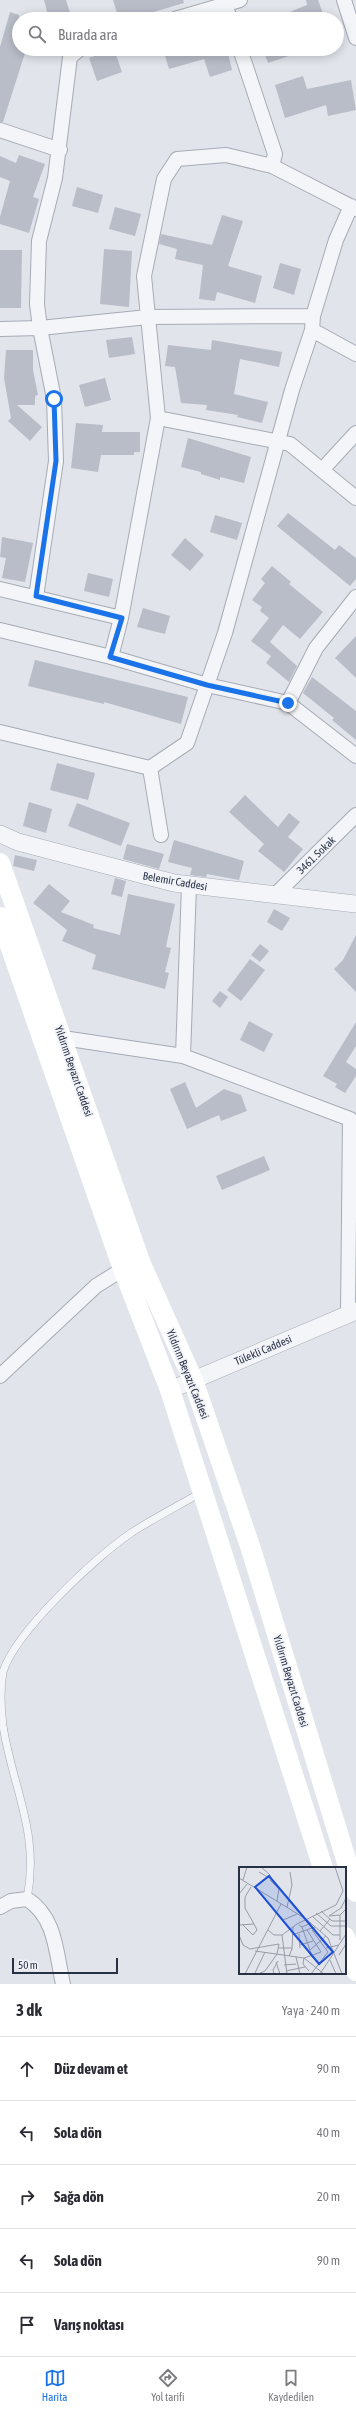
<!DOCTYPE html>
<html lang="tr">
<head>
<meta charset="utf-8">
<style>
	body { margin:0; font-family:"Asap Condensed",sans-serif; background:#f2f2f3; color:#2b2b33 }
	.scale { position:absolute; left:12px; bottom:10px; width:106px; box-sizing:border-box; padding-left:4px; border:2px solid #283143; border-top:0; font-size:11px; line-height:14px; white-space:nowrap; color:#283143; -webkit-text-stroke:3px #f1f3f8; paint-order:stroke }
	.stop { position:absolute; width:12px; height:12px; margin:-9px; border:3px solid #1a73e8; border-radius:50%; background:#fff }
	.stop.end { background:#1a73e8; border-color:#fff; box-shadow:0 1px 4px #0008 }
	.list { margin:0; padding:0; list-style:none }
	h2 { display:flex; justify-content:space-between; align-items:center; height:52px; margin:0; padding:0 16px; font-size:17px }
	h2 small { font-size:13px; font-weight:400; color:#7c7c81 }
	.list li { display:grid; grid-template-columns:26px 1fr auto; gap:12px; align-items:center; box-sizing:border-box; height:64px; padding:0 16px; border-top:1px solid #e1e1e2 }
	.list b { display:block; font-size:15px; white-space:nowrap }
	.list em { font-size:13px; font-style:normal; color:#7c7c81 }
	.icon { flex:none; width:22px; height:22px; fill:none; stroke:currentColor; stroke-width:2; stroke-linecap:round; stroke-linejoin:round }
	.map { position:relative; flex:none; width:356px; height:1984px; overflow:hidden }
	.search { position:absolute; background:#fff; box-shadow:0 2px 10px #0003; left:12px; right:12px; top:12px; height:44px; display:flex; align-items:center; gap:10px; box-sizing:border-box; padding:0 14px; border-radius:22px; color:#7c7c81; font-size:15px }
	.sheet { height:372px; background:#fff }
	nav { display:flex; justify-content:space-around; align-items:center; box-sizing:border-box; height:56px; border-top:1px solid #e1e1e2; background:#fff; font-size:11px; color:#7c7c81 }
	nav a { display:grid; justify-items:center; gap:2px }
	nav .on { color:#1a73e8 }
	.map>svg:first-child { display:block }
	.building { fill:#b8bdc8 }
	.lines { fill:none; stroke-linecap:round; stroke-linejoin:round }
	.service-casing { stroke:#a6abb5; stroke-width:8 }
	.minor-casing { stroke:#a6abb5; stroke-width:16 }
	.tertiary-casing { stroke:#a6abb5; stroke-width:18 }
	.service { stroke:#f4f5f8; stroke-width:7 }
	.minor { stroke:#f4f5f8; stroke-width:14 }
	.tertiary { stroke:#f4f5f8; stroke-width:17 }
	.secondary { stroke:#fff; stroke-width:20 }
	.route { stroke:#1a73e8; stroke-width:5 }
	.labels { text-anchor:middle; stroke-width:3.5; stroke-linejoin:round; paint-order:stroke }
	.street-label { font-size:11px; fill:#283143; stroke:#f1f3f8 }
	.inset-road { fill:none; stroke:#979ca8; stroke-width:1 }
	.view { fill:#1d4ed8; fill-opacity:0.15; stroke:#1d4ed8; stroke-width:2 }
	.inset-edge { fill:none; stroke:#283143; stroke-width:2 }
</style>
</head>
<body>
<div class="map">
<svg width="356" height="1984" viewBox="0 0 356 1984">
	<rect width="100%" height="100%" fill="#e1e4eb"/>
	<path class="building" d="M44,0H66L72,19H49Z
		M113,0H183L184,3L130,19H119Z
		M306,0H318L325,19H272L307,5Z
		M10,12L19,15V49L26,50L3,122H0V47Z
		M114,49L122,72L97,81L89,58Z
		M163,49H227L232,70L210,77L204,59L169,69Z
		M263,49H304V51L268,63Z
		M303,76L307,89L351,80L356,110L328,116L326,105L285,118L275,85Z
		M19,155L45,164L33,197L39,199L29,233L0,224V217L10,181L0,177V156L16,163Z
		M77,187L103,195L98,213L72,206Z
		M115,207L141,214L135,236L109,229Z
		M222,215L243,221L228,266L262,276L255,303L217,292L215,301L199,299L203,265L175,259L177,249L159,244L161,234L212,245Z
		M104,249L132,251L129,307L100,304Z
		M0,250H22L21,308H0Z
		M280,263L301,269L294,295L273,288Z
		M132,337L135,354L109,358L106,340Z
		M212,340L282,352L279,367L240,359L234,394L268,402L262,423L237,417L238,415L206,410L207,405L181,403L175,367L165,366L168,345L211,350Z
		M6,350H33V370L38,395L35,396V405H17L42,427L30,441L8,421L11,418L4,378Z
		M105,378L111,400L85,407L79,385Z
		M76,423L103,425L102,432H140V452H134V455H101L98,472L71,468Z
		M188,438L251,457L244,483L220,477V480L201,474V472L181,467Z
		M288,513L335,550L339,545L356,558V579L350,586L277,526Z
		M215,515L242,523L237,540L210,532Z
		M2,537L33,543L25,582L2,578L6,558L0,557Z
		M185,538L204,555L190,571L171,555Z
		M272,566L291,582L289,584L323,612L300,639L283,625L270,642L297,666L289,682L266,663L271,656L251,641L269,618L260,611L262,607L252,600L265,583L261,579Z
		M88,573L113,579L109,597L84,591Z
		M143,608L170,616L165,634L137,627Z
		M356,636V678L335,658Z
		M35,660L188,697L181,724L104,702V704L28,686Z
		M312,677L356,711V740L332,720L334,718L303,693Z
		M57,763L95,773L88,800L50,790Z
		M245,795L278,827L289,813L300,822L288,837L303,849L284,872L258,851L264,844L229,812Z
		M29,802L52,809L46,833L23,826Z
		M77,803L130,823L121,846L68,826Z
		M174,840L244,861L239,880L207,874L206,877L190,875L192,868L168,862Z
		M127,844L164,854L159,869L123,859Z
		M15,855L37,860L34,871L13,866Z
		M115,878L126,881L122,897L111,894Z
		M49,884L70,901L61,912L94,925L93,928L120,935L128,894L175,904L166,947L171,948L165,972L169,973L165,989L92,969L96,955L62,941L67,930L33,903Z
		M274,909L290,918L282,931L267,922Z
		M356,935V992L334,969L343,960Z
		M260,944L269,951L260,962L251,955Z
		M250,959L265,970L241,1001L227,990Z
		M220,991L228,997L220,1008L212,1001Z
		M249,1021L273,1034L264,1052L240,1040Z
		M356,1022V1046L346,1062L356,1069V1076L345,1093L335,1087L337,1084L323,1076Z
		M185,1082L196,1108L224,1089L241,1095L247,1111L221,1121L219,1115L187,1129L170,1089Z
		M264,1156L270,1170L222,1190L216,1176Z"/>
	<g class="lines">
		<g class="service-casing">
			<path id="service" d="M27,1899C40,1833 13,1789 3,1726C1,1710 0,1689 3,1672C15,1632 96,1557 131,1533C154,1518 178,1506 202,1492"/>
		</g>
		<g class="minor-casing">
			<path id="minor" d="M344,0L356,38
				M225,4L230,19
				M175,19L240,0
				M240,49L275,154L272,166
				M0,130L60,150
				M0,329L40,328L148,317L313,316
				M312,330L356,354
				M158,418L290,444L356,498
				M322,470L356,433
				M0,589L121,618
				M36,597L56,461L54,399L40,328L37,304L39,241L55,178L70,57L80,49
				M0,630L111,657L207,685L288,703L356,756
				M111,657L121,618L158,418L144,276L164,179L177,159L226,155L272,166L356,209
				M288,703L316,648L356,597
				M0,732L150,768L161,835
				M150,768L187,743L225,633L292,390L312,330L313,316L336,240L351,206
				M275,895L356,815
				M63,1038L183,1056L350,1119L348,1313
				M183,1056L189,885
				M0,1376L96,1286L123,1269
				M0,1907L11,1901L27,1899C56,1917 56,1953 63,1984"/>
		</g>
		<g class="tertiary-casing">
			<path id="tertiary" d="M0,834L18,842L174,883L356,904
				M170,1390L356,1311"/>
		</g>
		<use href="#service" class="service"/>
		<use href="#minor" class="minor"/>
		<use href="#tertiary" class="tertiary"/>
		<path class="secondary" d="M0,863L141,1264L193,1380L251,1549L356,1892
			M0,917L123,1269L170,1390L323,1868
			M345,1937L356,1971"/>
	</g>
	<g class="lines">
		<path class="route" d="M54,399L56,461L36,596L122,618L110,657L207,685L288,703"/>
	</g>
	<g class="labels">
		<g class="street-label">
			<text transform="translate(316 855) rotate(-44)" y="4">3461. Sokak</text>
			<text transform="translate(175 881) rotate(10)" y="4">Belemir Caddesi</text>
			<text transform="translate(74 1071) rotate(71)" y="4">Yıldırım Beyazıt Caddesi</text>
			<text transform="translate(263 1350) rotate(-23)" y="4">Tülekli Caddesi</text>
			<text transform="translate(188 1374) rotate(68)" y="4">Yıldırım Beyazıt Caddesi</text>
			<text transform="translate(291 1681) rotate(73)" y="4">Yıldırım Beyazıt Caddesi</text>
		</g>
	</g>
	<g transform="translate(239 1867)">
		<rect width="107" height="107" fill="#e1e4eb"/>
		<path class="inset-road" d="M96,0L104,24M20,5L32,12L31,8L22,0M0,11L67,52L89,71L103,107M4,13L8,0M31,13L40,22L38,34M0,27L8,17M48,40L53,18L51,5M82,44L93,54H107M38,46L44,53L58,47M77,46L92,59H107M101,48V73M73,49L94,68H101M90,49L102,41L107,31M90,49L101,48L107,42M3,57L14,68L18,63L15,57M0,58L15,57L6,41V30L12,20M60,58L63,60L72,56M63,60L73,89M29,63L35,68H43M68,63L82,85L65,91L64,97L70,104M81,64L91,52M60,67L61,81M0,68L4,78L11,82L40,77L38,87L26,104L19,107M53,68L76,60M61,78L74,74M40,81H53M87,81L100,78M71,83L87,69M16,84L65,91L85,107M100,88L107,77M50,89L53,82L54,60M72,89L82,97M57,90L61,107M91,93L97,107M37,95L41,107M45,98L57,97M47,104L66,100M16,106L26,85M6,107L42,37M35,107L34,103L39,94M48,107L43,68L58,57L97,38L104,24M72,107L89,85L73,63M81,107L107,67"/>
		<path class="view" d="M30,9L94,85L80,97L16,20Z"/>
		<rect width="107" height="107" class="inset-edge"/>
	</g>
</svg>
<div class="scale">50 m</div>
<div class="stop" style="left:54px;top:399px"></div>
<div class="stop end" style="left:288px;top:703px"></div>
<div class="search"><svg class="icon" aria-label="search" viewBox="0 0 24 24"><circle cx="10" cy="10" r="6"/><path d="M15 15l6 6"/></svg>Burada ara</div>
</div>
<section class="sheet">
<h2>3 dk<small>Yaya · 240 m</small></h2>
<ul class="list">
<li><svg class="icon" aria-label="ahead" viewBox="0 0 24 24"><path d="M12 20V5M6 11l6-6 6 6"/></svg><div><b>Düz devam et</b></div><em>90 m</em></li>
<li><svg class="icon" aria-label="left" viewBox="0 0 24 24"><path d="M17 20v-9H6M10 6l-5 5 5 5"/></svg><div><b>Sola dön</b></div><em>40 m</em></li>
<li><svg class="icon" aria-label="right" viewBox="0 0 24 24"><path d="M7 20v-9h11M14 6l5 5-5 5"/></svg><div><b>Sağa dön</b></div><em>20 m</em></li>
<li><svg class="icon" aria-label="left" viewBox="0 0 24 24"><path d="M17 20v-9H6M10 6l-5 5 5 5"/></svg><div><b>Sola dön</b></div><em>90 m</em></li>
<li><svg class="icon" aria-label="arrive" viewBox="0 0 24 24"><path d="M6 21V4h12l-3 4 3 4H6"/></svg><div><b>Varış noktası</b></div></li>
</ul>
</section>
<nav>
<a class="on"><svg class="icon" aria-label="map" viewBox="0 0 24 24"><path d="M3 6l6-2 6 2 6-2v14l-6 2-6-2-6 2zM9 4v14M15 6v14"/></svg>Harita</a>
<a><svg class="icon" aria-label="directions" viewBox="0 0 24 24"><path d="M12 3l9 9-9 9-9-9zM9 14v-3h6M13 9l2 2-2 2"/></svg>Yol tarifi</a>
<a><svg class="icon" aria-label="saved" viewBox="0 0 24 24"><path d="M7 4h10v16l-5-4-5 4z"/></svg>Kaydedilen</a>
</nav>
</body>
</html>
